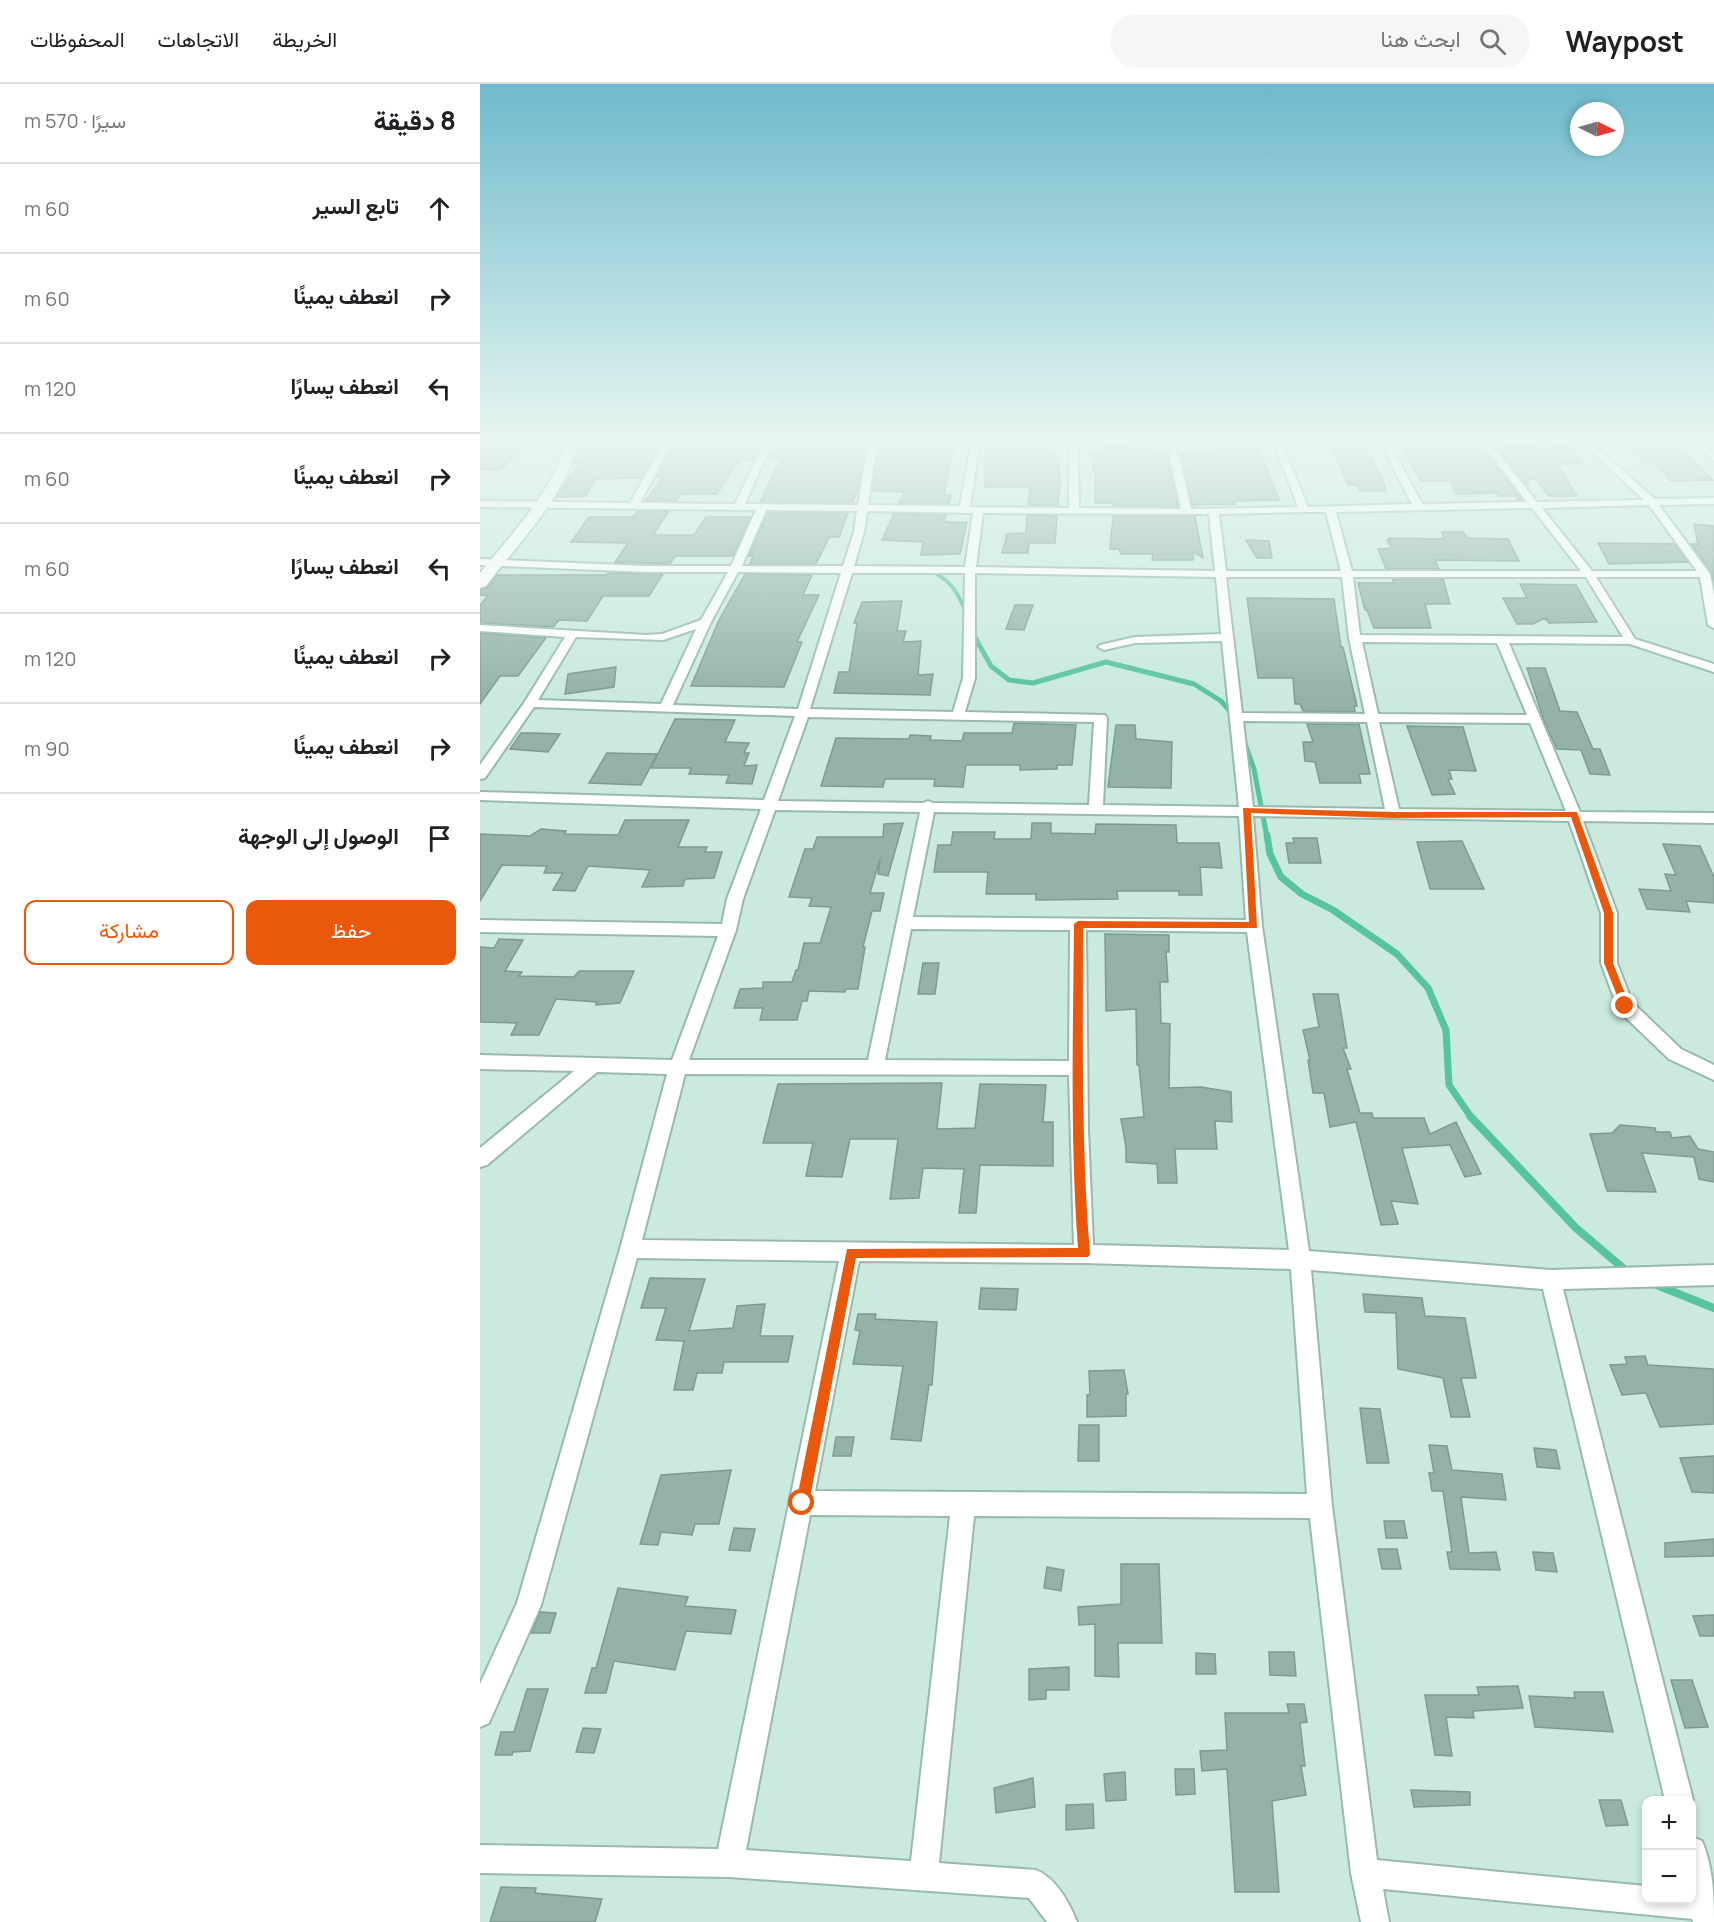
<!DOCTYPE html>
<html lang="ar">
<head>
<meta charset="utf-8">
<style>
	body { margin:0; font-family:Manrope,Vazirmatn,sans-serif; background:#f6f6f6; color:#202124; direction:rtl }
	.controls { position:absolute; right:18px; bottom:18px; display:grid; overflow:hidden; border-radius:12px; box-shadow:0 3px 9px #0003 }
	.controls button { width:54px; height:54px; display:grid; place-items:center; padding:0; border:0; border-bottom:2px solid #e0e0e0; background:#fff; color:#202124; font:30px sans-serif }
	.compass { position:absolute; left:1090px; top:18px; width:54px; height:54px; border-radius:50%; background:#fff; box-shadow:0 3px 9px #0003; rotate:95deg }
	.stop { position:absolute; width:18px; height:18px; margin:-14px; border:4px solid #ea580c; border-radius:50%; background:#fff }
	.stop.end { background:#ea580c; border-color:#fff; box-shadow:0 2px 6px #0008 }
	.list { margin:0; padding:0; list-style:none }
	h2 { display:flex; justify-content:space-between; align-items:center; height:78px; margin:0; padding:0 24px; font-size:26px }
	h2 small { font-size:20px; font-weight:400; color:#757577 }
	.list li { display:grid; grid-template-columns:39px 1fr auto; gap:18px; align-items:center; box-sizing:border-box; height:90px; padding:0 24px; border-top:2px solid #e0e0e0 }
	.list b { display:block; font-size:22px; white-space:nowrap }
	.list em { font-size:20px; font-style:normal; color:#757577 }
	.actions { display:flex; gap:12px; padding:18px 24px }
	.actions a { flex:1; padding:14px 0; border:2px solid #ea580c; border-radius:12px; text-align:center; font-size:21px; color:#ea580c }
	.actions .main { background:#ea580c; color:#fff }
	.icon { flex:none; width:33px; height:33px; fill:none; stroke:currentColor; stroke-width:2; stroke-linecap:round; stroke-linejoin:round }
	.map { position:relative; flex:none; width:1234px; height:1838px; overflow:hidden; direction:ltr }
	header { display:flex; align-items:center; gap:36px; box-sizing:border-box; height:84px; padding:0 30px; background:#fff; border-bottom:2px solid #e0e0e0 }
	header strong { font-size:28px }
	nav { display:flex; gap:33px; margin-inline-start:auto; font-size:21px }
	.search { width:420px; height:54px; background:#f6f6f6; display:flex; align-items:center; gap:15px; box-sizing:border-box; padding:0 21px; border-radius:33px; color:#757577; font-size:22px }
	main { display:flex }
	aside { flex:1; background:#fff }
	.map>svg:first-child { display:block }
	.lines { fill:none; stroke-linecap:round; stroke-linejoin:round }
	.stream-far3 { stroke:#58c3a1; stroke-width:4 }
	.stream-far2 { stroke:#58c3a1; stroke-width:5 }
	.stream-far1 { stroke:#58c3a1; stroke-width:7 }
	.stream { stroke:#58c3a1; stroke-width:8 }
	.building { fill:#93b3a7; stroke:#7d9c90; stroke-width:1.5 }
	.street-casing { stroke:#99b9ad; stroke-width:4 }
	.secondary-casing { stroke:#99b9ad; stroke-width:3 }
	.street { fill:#fff; fill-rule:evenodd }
	.secondary { fill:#fff; fill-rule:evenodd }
	.route { fill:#ea580c }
</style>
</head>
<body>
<header>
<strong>Waypost</strong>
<div class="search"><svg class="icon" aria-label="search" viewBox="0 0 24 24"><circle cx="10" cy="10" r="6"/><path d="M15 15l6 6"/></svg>ابحث هنا</div>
<nav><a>الخريطة</a><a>الاتجاهات</a><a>المحفوظات</a></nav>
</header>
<main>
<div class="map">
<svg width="1234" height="1838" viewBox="0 0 1234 1838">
	<rect width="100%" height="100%" fill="#c9eadd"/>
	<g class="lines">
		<path class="stream-far3" d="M449,486C471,496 479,509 487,532"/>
		<path class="stream-far2" d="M492,548L511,582L529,596L553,599L626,578L714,600L741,617L755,633
			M763,654L774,685L787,753"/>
		<path class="stream-far1" d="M787,751L790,770L801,793L822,810L853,826L917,870L948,904L966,946L969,1001L991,1033"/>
		<path class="stream" d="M990,1032L1096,1144L1150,1190
			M1174,1200L1234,1224"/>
	</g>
	<path class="building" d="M0,357L48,359L20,386L0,385Z
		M100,357H159L156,360H181L162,394L115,395L106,412L77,413L91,390L102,379H94Z
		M203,357H271L282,359L274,376H259L237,410H201L196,417H165L184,393H176L194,360H200Z
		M308,357L386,360L378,406L372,419L280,418L296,385L303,375L287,376L295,359H306Z
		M402,357H475L464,411H471L469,420L419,419L425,408L392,407L399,360Z
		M506,357H549L550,364H567L568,371H578L580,400L578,422L548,421L550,403H505Z
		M733,357H768V363L779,365L799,416L753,417L755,420L713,421V423L700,370L708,369V367L735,366Z
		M849,357H875L878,364H886L903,396L906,407H879L877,401H868Z
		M1144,358L1195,359L1233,396L1191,397L1174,378H1164Z
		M956,359L960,365H1004L1042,416H1037L1035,412H1019L1017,409L976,410L970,397H941L923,364H933L930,360Z
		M1091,361L1104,380H1077L1097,412H1069L1054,393L1046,398L1048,403L1018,365L1023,366L1021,362Z
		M620,362H647V365H671V370H687L698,423L633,422V419H615L616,388H613L612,369L620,368Z
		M158,427H189L173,451H214L226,433H270L253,472H195L190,480L135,478L148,459L91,458L109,433H153Z
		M287,428L368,429L359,453H349L336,480H270L273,472H269Z
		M414,430L466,431L464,438H487L480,470L441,471L443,458L402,456Z
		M547,431L577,432L575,459H549L548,469H522L527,450L546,449Z
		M633,432H715L723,474L714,468L713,476H672L673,470H641L639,465H630Z
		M1214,440L1234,442V499L1232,489L1211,460H1218Z
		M962,448H983L987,454L1028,455L1039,477L955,476L959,485H906L898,465L912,464L907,456H910L909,454L964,455Z
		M766,456L789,457L792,474H777Z
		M1118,459L1195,460L1208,478L1129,480Z
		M128,489L183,490L169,512H123L107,537L79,536L73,543L0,539V521L8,512L0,511V506L8,503L17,491H126Z
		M265,490L332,491L323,511H339L317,558H322L304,603L211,602L239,536Z
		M912,495H963L970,520H945L951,544H894L887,526H885L878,499H914Z
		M1040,500L1096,501L1117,538L1069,539L1065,534L1053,540H1037L1023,514H1047Z
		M767,514L854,515L861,563H863L877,622H874L875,628L823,627L820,620H815L813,594H778Z
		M422,517L417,547H426L423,558L441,557L438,591L453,590L450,611L354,609L359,588H369L377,539H374L382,518Z
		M535,521H553L544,546L526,545Z
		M0,549L66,554L38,592H20L0,620Z
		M136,583L134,603L85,610L88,590Z
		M1047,584H1065L1080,627L1097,628L1113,665H1120L1130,691L1110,690L1101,666L1077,665L1064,637Z
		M195,635L255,636L245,658L269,659L264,669H269L264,682L277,681L272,700L246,699L249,691L209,690L211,684H171Z
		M534,639L596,641L592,681H577V685L540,686V681H486L483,703L454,702L455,695H405L403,703L341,702L356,654L429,655L430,651L451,652L450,656L482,657L484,649H532Z
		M827,640H879L890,690H879L881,699H840L835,678L825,677L823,658H833Z
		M636,641H655L656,655L692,658L691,704L628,703Z
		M927,642L983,643L996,687L969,686L972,695H968L975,710L952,711Z
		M41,649H55L80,650L68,668L30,665Z
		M127,669L177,670L161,701L109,699Z
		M145,736H209L198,763H227L225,768H242L234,794L205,795L203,802L162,803L170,786L108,782L95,807L73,806L83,789H64L67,782L22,781L0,817V750L50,752L61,745L86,747L85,750L138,751Z
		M423,739L408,792L398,790L400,775L390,809H404L400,827H392L383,863H385L378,905H366L365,908L329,907L327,917H322L317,936H280L283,924H254L260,905L283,904V898H312L316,886H318L324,859H340L351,823L329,822L332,814L309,813L325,765H333L337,753H403L404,740Z
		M552,739H571V749L615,750L616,740L696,741L697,759H739L742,784L720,783L722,811H699V807H637L638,815L556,816V810H506L508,788H454L458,761H471L473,748H515L514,755H551Z
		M813,754H837L841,779H809L806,759H814Z
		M982,757L1004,805H950L937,758Z
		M1183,760L1220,762L1234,793V819L1206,817L1210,828L1167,825L1159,805L1191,807L1185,790L1196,791Z
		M625,850L689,851V868H686L688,898H680L681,939L690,940L689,1004L721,1003L751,1008L752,1038L735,1037L737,1065H695L697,1099H678L677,1080L646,1078V1063L641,1035L664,1033L659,981H657L656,925L626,927Z
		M19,855L43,856L25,887L42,888L39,892L94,893L99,887H154L140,919L116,921L117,918L76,915L59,951H31L37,939L0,938V863L14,864Z
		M443,879H459L455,910H438Z
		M833,910H858L867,964H863L871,985H867L880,1029H892L893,1034H944L950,1050L976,1038L1001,1090L985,1093L970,1061L922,1064L938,1120L911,1117L918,1140L901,1141L876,1038L850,1043L844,1009H833L828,976H830L823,946L839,943Z
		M462,999L457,1045L495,1044L500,1000L566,1001L563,1038H573V1082L500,1081L496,1129H479L484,1085L443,1084L439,1114L410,1115L418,1055H370L362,1093L326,1092L333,1059H283L298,1000Z
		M1140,1041L1175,1044L1176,1048H1190L1192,1054L1210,1052L1218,1065L1234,1068V1098L1219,1095L1214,1073L1162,1069L1176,1108L1127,1107L1110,1050L1132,1049Z
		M170,1194L225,1195L209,1247L253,1244L257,1222L285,1220L280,1252H313L308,1278H244L242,1289H217L213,1306H194L204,1257L176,1256L186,1224H161Z
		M501,1204L538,1205L536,1226L499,1225Z
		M883,1210L942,1214L945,1232L985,1234L996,1294H981L990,1333H971L963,1294L918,1285L916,1229L885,1228Z
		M378,1230H396L395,1235L457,1238L452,1301H449L441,1357L411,1355L423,1282L373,1280L380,1247L375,1246Z
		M1165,1272L1168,1281L1234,1285V1340L1180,1343L1166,1309L1142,1311L1130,1281L1147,1280L1145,1273Z
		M644,1286L648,1310H646V1332L607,1333V1311H610L609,1287Z
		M880,1324L900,1325L909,1379H887Z
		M599,1341H619V1377H598Z
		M356,1353H374L371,1372H353Z
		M949,1361L967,1362L972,1386L1022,1390L1026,1416L981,1413L989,1469L1016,1468L1020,1486L970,1485L967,1468H972L963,1407H952L949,1389H954Z
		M1054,1364L1076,1366L1080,1385L1057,1383Z
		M1234,1372V1409L1212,1408L1200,1374Z
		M251,1386L239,1440H215L212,1451L181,1448L178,1461L160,1460L181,1391Z
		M904,1437H924L927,1454H906Z
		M254,1444L275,1445L270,1467L249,1466Z
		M1234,1455V1472L1185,1473V1459Z
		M898,1465H917L921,1485H902Z
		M1053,1468L1073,1469L1077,1488L1056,1486Z
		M641,1480H679L682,1559H638L639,1593L615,1592V1540L599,1541L598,1523L641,1520Z
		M567,1483L584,1486L581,1507L564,1504Z
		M138,1504L208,1513L205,1522L256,1526L251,1550L206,1547L195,1586L134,1577L126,1609H105L112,1584H116Z
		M60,1528L76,1529L70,1549H51Z
		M1234,1531V1552H1220L1213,1532Z
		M789,1568H814L816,1592L790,1591Z
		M716,1569L735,1570L736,1590H716Z
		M589,1583V1606H566V1615L549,1616V1585Z
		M1191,1596H1212L1228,1643L1205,1644Z
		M1038,1602L1043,1624L993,1627L994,1634L966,1633L972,1672L955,1671L945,1611H999L997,1603Z
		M47,1605H68L50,1667L33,1668L32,1671H15L21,1648H34Z
		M1094,1608H1123L1133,1648L1055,1643L1049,1612L1095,1614Z
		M807,1620H824L827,1638L820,1639L825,1682H821L826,1711L792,1717L799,1808H755L747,1685L722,1687L720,1667L747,1666L745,1629H809Z
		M103,1644L121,1645L114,1669L96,1668Z
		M695,1685H714L715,1710L696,1711Z
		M645,1688L646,1716L626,1717L624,1690Z
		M553,1694L555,1723L516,1729L514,1704Z
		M931,1706L990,1708V1721L934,1723Z
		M1119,1716H1141L1148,1741L1126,1742Z
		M613,1720L614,1744L586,1746V1721Z
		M21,1803L56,1804L55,1809L122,1815L115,1838H10Z"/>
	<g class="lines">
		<g class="street-casing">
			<path id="street" d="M185,357H193L160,419L255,420L285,357H293L265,420L378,421L389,357H397L388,421L480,422L492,357H500L490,423L589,424L590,357H598L599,424L701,425L687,357H695L711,425L818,423L793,357H801L828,423L932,420L900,357H908L942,420L1047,418L1000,357H1008L1057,418L1164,416L1100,357H1109L1175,415L1234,414V420L1179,421L1230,490L1234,510V544L1228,541L1220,493H1116L1155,555L1234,580V588L1150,560L1029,559L1100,728L1234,729V739L1103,737L1137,829V879L1152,918L1201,965L1234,981V996L1189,975L1139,927L1121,879V829L1089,737L773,732L782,842L829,1167L1071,1186L1234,1181V1201L1083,1205L1213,1716L1212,1719V1716H1185L1063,1205L831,1186L852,1422L897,1776L1166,1802V1816H1212V1753L1222,1757C1233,1783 1234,1810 1234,1838H1213L1212,1835L903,1805L909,1838H881L871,1789L830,1434L494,1432L459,1779L556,1786C577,1795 589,1818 597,1838H567L549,1814L249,1793L0,1789V1761L238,1765L359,1177L157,1174L61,1521L9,1639L0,1643V1600L37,1519L140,1165L187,990L117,988L7,1081L0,1083V1064L94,987L0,985V971L192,976L238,852L0,848V836L242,840L247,815L281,725L0,716V708L284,716L315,632L54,623L5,694L0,695V681L44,619L85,553L0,547V541L166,551L182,550L221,536L248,488H167L0,481V475L167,482H251L276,426L0,423V417L150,419ZM1169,421L1217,487H1112L1062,424ZM1052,424L1101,487H872L856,428ZM286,426L377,427L374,448L363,482H262ZM387,427L493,429L485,483L374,482L384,448ZM826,428H846L861,487H746L739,430ZM503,429L729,430L735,487L496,483ZM258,488L361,489L318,625L193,621L231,538ZM372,489H485L483,594L473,628L330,625ZM495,489L736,493L741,550L655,553L620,561L618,563L624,566L655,559L742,557L759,723L623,721L627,634L625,631L485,628L495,594ZM746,493H862L869,554L885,630L762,629ZM873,493H1106L1143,553L880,551ZM216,545L181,620L58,616L96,553L183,556ZM882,558L1017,559L1047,631L898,630ZM328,633L614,638L609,721L453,719L448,717L443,719L298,717ZM763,637L887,638L905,725L773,723ZM899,638L1050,639L1086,727L919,725ZM295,726L440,728L388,976H209L256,846L263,815ZM454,728L759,732L766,836L433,833ZM431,845L590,846L589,977L405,976ZM606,846L767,848L809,1166L613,1161L608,1046ZM205,990L589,991L594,1161L162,1156ZM379,1177L604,1179L811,1185L827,1410L335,1407ZM330,1431L470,1432L431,1777L266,1766Z
				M1209,357H1218L1234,369V377Z"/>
		</g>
		<g class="secondary-casing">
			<path id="secondary" d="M86,357H98C86,413 39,458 6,502L0,504V489C32,449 73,408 86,357Z"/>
		</g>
		<use href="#street" class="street"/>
		<use href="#secondary" class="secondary"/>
	</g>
	<linearGradient id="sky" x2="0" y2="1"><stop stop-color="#6ebacc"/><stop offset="0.58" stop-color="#e7f6f0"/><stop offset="1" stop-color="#e7f6f0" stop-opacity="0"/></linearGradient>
	<rect width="1234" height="614" fill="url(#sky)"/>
	<path class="route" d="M763,724L913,728H1097L1133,829V879L1150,922L1149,924H1142L1124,879V829L1091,733L913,734L771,729L777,844H603C603,952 601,1061 610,1170L608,1173L376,1174L329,1419L327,1424L322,1426L318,1424L316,1419L367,1165L598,1164C590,1056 593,948 594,840L598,837L769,838Z"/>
</svg>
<div class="controls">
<button>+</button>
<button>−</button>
</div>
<svg class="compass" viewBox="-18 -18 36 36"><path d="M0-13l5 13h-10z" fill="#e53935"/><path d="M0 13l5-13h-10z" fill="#757577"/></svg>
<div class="stop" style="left:322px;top:1419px"></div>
<div class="stop end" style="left:1145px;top:922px"></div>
</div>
<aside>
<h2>8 دقيقة<small>سيرًا · 570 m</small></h2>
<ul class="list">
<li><svg class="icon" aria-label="ahead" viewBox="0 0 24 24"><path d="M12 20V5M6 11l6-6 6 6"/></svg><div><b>تابع السير</b></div><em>60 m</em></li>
<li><svg class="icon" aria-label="right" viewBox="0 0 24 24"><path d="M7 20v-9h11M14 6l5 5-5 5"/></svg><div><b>انعطف يمينًا</b></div><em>60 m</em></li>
<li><svg class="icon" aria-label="left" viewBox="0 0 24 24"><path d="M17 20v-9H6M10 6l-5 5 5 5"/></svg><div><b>انعطف يسارًا</b></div><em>120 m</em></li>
<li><svg class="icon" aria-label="right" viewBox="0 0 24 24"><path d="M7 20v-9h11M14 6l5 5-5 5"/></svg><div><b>انعطف يمينًا</b></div><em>60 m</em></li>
<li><svg class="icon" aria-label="left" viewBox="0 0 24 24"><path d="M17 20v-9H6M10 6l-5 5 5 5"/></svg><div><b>انعطف يسارًا</b></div><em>60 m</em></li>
<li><svg class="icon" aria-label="right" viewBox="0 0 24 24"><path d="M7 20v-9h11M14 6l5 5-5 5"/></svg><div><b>انعطف يمينًا</b></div><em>120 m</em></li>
<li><svg class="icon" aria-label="right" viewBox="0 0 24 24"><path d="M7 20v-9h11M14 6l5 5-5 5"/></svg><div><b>انعطف يمينًا</b></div><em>90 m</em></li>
<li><svg class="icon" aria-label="arrive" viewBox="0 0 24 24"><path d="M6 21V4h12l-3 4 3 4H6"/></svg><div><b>الوصول إلى الوجهة</b></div></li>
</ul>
<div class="actions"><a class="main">حفظ</a><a>مشاركة</a></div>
</aside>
</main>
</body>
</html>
